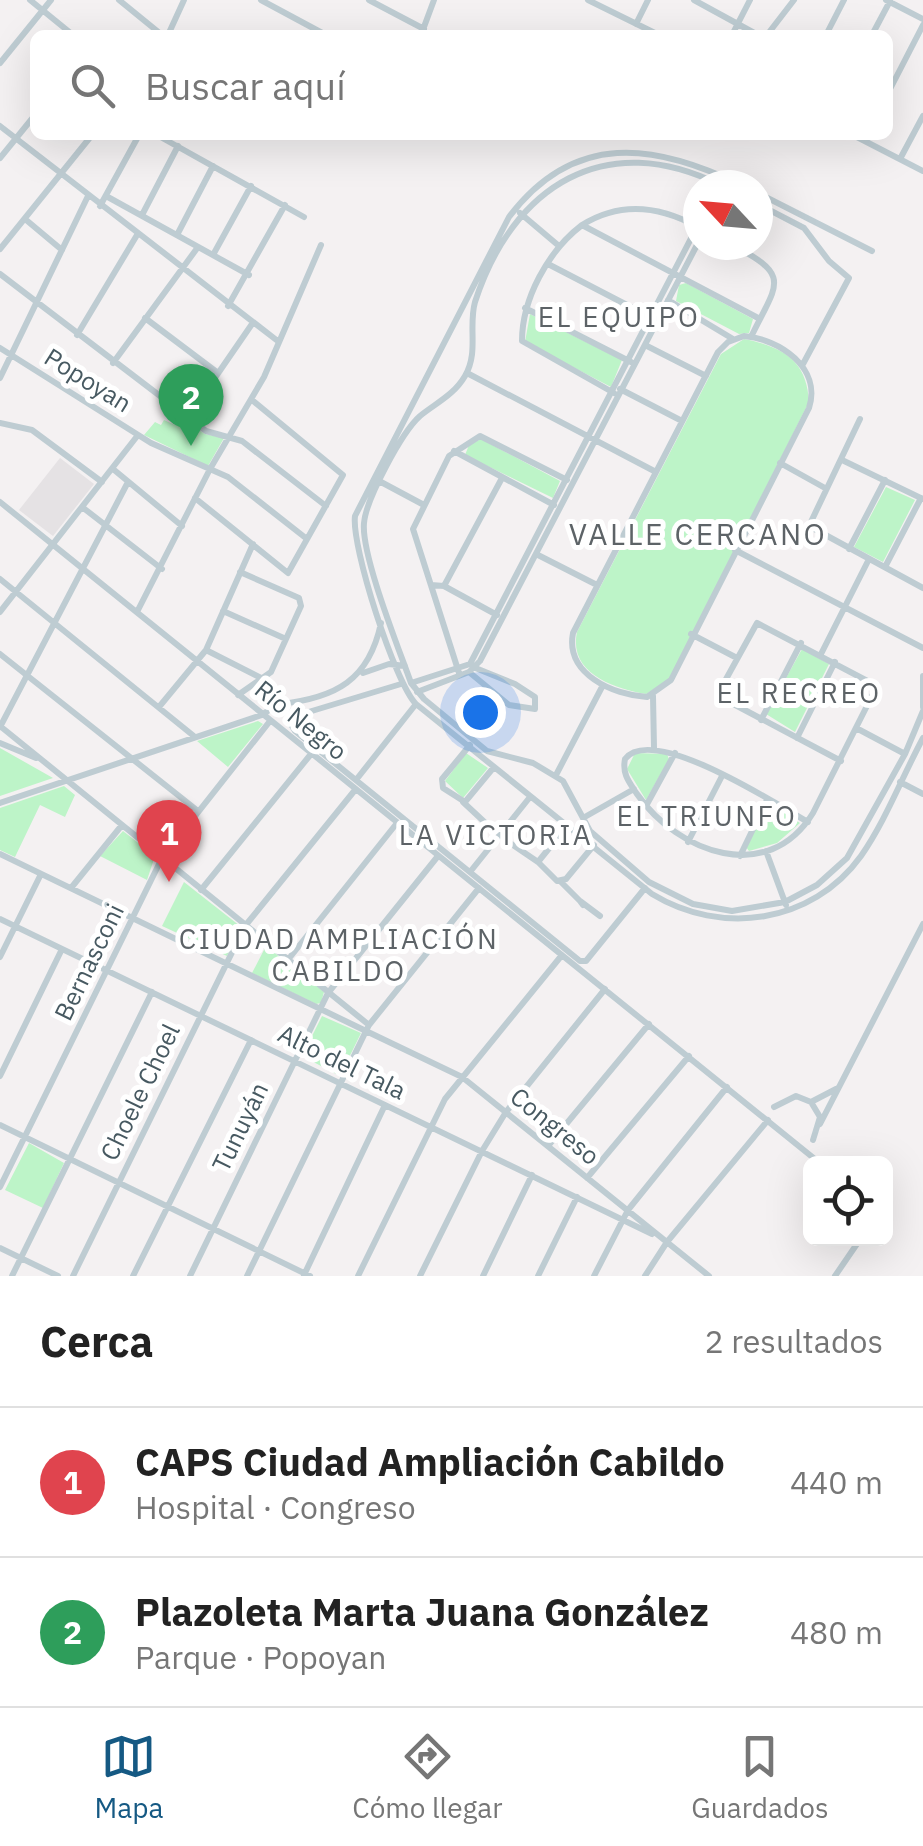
<!DOCTYPE html>
<html lang="es">
<head>
<meta charset="utf-8">
<style>
	body { margin:0; font-family:"IBM Plex Sans",sans-serif; background:#f6f6f6; color:#222 }
	.controls { position:absolute; right:30px; bottom:30px; display:grid; overflow:hidden; border-radius:15px; box-shadow:0 10px 40px #0002 }
	.controls button { width:90px; height:90px; display:grid; place-items:center; padding:0; border:0; border-bottom:2px solid #e0e0e0; background:#fff; color:#222; font:50px sans-serif }
	.compass { position:absolute; left:683px; top:170px; width:90px; height:90px; border-radius:50%; background:#fff; box-shadow:0 10px 40px #0002; rotate:296deg }
	.you { position:absolute; left:480px; top:712px; width:35px; height:35px; margin:-25px; border:8px solid #fff; border-radius:50%; background:#1a73e8; box-shadow:0 0 0 15px #1a73e833 }
	.badge { display:grid; place-items:center; width:65px; height:65px; border-radius:50%; background:#155983; color:#fff; font-size:32px; font-weight:700 }
	.pin { position:absolute; translate:-50% -82px; filter:drop-shadow(0 2px 5px #0008) }
	.pin::after { content:''; position:absolute; top:52px; width:35px; height:30px; background:inherit; clip-path:polygon(0 0,100% 0,50% 100%) }
	.list { margin:0; padding:0; list-style:none }
	h2 { display:flex; justify-content:space-between; align-items:center; height:130px; margin:0; padding:0 40px; font-size:42px }
	h2 small { font-size:32px; font-weight:400; color:#767676 }
	.list li { display:grid; grid-template-columns:65px 1fr auto; gap:30px; align-items:center; box-sizing:border-box; height:150px; padding:0 40px; border-top:2px solid #e0e0e0 }
	.list b { display:block; font-size:38px; white-space:nowrap }
	.list p { margin:0; font-size:32px; white-space:nowrap; color:#767676 }
	.list em { font-size:32px; font-style:normal; color:#767676 }
	.icon { flex:none; width:55px; height:55px; fill:none; stroke:currentColor; stroke-width:2; stroke-linecap:round; stroke-linejoin:round }
	.map { position:relative; flex:none; width:923px; height:1276px; overflow:hidden }
	.search { position:absolute; background:#fff; box-shadow:0 10px 40px #0002; left:30px; right:30px; top:30px; height:110px; display:flex; align-items:center; gap:25px; box-sizing:border-box; padding:0 35px; border-radius:15px; color:#767676; font-size:38px }
	.sheet { height:430px; background:#fff }
	nav { display:flex; justify-content:space-around; align-items:center; box-sizing:border-box; height:140px; border-top:2px solid #e0e0e0; background:#fff; font-size:28px; color:#767676 }
	nav a { display:grid; justify-items:center; gap:5px }
	nav .on { color:#155983 }
	.map>svg:first-child { display:block }
	.education { fill:#e5e2e4 }
	.green { fill:#bdf4c8 }
	.lines { fill:none; stroke-linecap:round; stroke-linejoin:round }
	.street { stroke:#beccd2; stroke-width:6 }
	.labels { text-anchor:middle; stroke-width:10; stroke-linejoin:round; paint-order:stroke }
	.street-label { font-size:25px; fill:#475961; stroke:#fff }
	.neighbourhood-label { font-size:28px; letter-spacing:2.5px; fill:#5d6367; stroke:#fff }
	.quarter-label { font-size:30px; letter-spacing:2.5px; fill:#5d6367; stroke:#fff }
</style>
</head>
<body>
<div class="map">
<svg width="923" height="1276" viewBox="0 0 923 1276">
	<rect width="100%" height="100%" fill="#f4f1f2"/>
	<path class="education" d="M60,458L94,484L53,536L19,510Z"/>
	<path class="green" d="M686,283L753,319L749,333L739,334L676,301L679,285Z
		M530,314L622,360L611,387L525,342Z
		M744,339C784,347 807,361 809,402L669,680L646,694C614,689 568,673 577,632L721,354Z
		M181,417L205,434L224,438L208,466L144,435L155,422L161,425L164,420L175,425Z
		M481,439L560,481L553,498L465,455L469,445Z
		M886,487L915,500L883,562L854,547Z
		M802,649L829,664L795,732L766,714Z
		M258,721L263,724L228,767L197,741Z
		M0,748L53,778L0,796Z
		M466,753L488,768L463,798L445,781Z
		M635,753L667,754L669,759L646,800L627,769Z
		M64,786L75,795L65,817L40,805L15,857L0,850V808Z
		M772,805L800,823L777,843L749,851L746,847L765,808Z
		M123,831L155,856L147,880L100,856Z
		M184,882L240,926L227,956L162,926Z
		M266,946L324,992L321,1003L316,1004L252,973Z
		M322,1016L361,1033L340,1076L302,1056Z
		M29,1143L64,1163L43,1208L5,1190Z"/>
	<g class="lines">
		<path class="street" d="M30,0L73,35
			M119,0L162,35
			M261,0L326,35
			M369,0L424,29
			M588,0L659,35
			M694,0L758,35
			M886,0L923,19
			M636,24L648,0
			M168,35L184,0
			M421,35L434,0
			M732,35L750,0
			M767,35L794,0
			M826,35L844,0
			M872,35L890,1
			M0,63L51,0
			M888,93L923,25
			M0,126L279,342
			M157,135L304,217
			M853,135L923,171
			M0,158L35,115
			M900,159L923,116
			M720,185C606,128 513,185 475,302C468,327 479,352 465,376C454,395 436,403 420,416C402,432 366,499 364,523C361,555 399,649 411,683L424,699L487,751L533,763L563,781L590,831L649,882L693,904L732,911L785,902L817,885L847,858L905,754L923,711
			M741,185C655,143 574,131 509,217L355,516C351,546 395,683 416,704L652,894C721,936 812,924 861,856C886,820 902,777 923,738
			M758,193L872,251
			M106,196L249,275
			M758,204L804,228L829,261L849,278L803,364
			M100,206L139,135
			M520,213L559,246
			M142,215L178,146
			M25,219L62,250
			M582,225C620,201 660,206 698,227
			M177,235L213,166
			M732,245C793,276 777,283 751,337
			M0,249L92,135
			M213,255L251,186
			M548,264L654,319
			M0,274L206,431L242,441L326,506
			M668,300L733,339
			M228,306L285,205
			M525,308L631,362
			M145,318L218,373
			M77,335L137,235
			M744,336C780,339 822,368 809,408L671,680L647,697C613,695 565,674 573,633L718,352L728,342Z
			M645,345L706,376
			M0,348L151,443L228,477L307,539
			M113,363L198,247
			M467,373L656,472
			M0,378L88,196
			M620,389L682,421
			M614,393L522,341C522,299 548,251 582,225L760,319
			M188,417L252,324
			M860,419L809,526L923,588
			M0,423L32,430L102,482
			M454,451L554,505
			M842,460L923,499
			M780,463L825,488
			M113,469L182,526
			M381,482L424,505
			M195,498L288,573L343,475L252,400
			M0,502L821,1164
			M82,507L162,569
			M849,549L885,480
			M735,550L923,648
			M536,554L597,585
			M885,567L921,498
			M0,579L195,737
			M431,585L444,586L497,615
			M444,586L502,478
			M223,611L286,639
			M0,612L138,435
			M137,612L210,469L264,377L321,245
			M691,634L737,658
			M206,650L263,679
			M0,654L198,811
			M821,654L869,559
			M469,672L509,705L535,709V697L515,684L473,667
			M363,673L389,664L405,666
			M459,673L413,529L449,456L480,436L567,480
			M923,676V707
			M411,683L470,664L698,225
			M417,692L469,672L480,661L698,243
			M238,695L271,672L301,606L299,598L240,572
			M653,696L654,748
			M280,704C336,698 369,680 381,623
			M159,707L206,650L253,544
			M292,717L401,684
			M761,720L801,643
			M289,721L295,731L580,961H586L645,888
			M0,726L369,1025L366,1031L462,1077L709,1276
			M0,727L128,482
			M858,729L905,754
			M797,738L835,662
			M0,743L36,758
			M470,745L442,779L443,788L465,802L494,767
			M556,775L603,685
			M356,780L416,704
			M900,782L923,794
			M463,802L493,830
			M0,803L262,715L276,705L287,707L289,721
			M646,806L675,753
			M583,818L634,789
			M808,822C776,804 652,723 625,759C622,774 629,782 637,794C678,853 768,886 813,813L877,686L757,623L720,690L722,698L841,761
			M567,826L538,862L557,881L566,879L594,845
			M504,839L538,862
			M688,842L722,776
			M766,851L786,905
			M0,854L366,1031L247,1276
			M740,856L767,800
			M470,872L530,797
			M560,881L580,901
			M71,888L122,825
			M201,890L311,754
			M583,905L580,901L600,916
			M0,919L652,1234
			M0,957L41,874
			M287,961L397,823
			M369,1025L479,888
			M0,1076L62,949
			M811,1102L836,1089
			M774,1107L796,1096L811,1102L820,1117L813,1140
			M820,1124L923,924
			M0,1125L310,1276
			M548,1146L649,1024
			M587,1178L689,1056
			M0,1187L162,858L270,721
			M0,1248L58,1276
			M304,1275L385,1105
			M12,1276L152,992
			M73,1276L245,926L355,790
			M133,1276L251,1040
			M190,1276L328,993L438,856
			M358,1276L445,1099L562,955
			M420,1276L482,1151L506,1112L605,989
			M483,1276L532,1175
			M538,1276L577,1197
			M594,1276L628,1210L727,1087
			M645,1276L667,1242L768,1120
			M835,1276L861,1238"/>
	</g>
	<g class="labels">
		<g class="street-label">
			<text transform="translate(88 380) rotate(32)" y="9">Popoyan</text>
			<text transform="translate(301 720) rotate(39)" y="9">Río Negro</text>
			<text transform="translate(89 962) rotate(-64)" y="9">Bernasconi</text>
			<text transform="translate(342 1062) rotate(26)" y="9">Alto del Tala</text>
			<text transform="translate(140 1092) rotate(-64)" y="9">Choele Choel</text>
			<text transform="translate(555 1126) rotate(39)" y="9">Congreso</text>
			<text transform="translate(240 1127) rotate(-64)" y="9">Tunuyán</text>
		</g>
		<g class="neighbourhood-label">
			<text x="619" y="327">EL EQUIPO</text>
			<text x="799" y="703">EL RECREO</text>
			<text x="707" y="826">EL TRIUNFO</text>
			<text x="496" y="845">LA VICTORIA</text>
			<text x="339" y="949">CIUDAD AMPLIACIÓN<tspan x="339" dy="32">CABILDO</tspan></text>
		</g>
		<g class="quarter-label">
			<text x="698" y="545">VALLE CERCANO</text>
		</g>
	</g>
</svg>
<div class="controls">
<button><svg class="icon" aria-label="locate" viewBox="0 0 24 24"><circle cx="12" cy="12" r="6"/><path d="M12 2v4M12 18v4M2 12h4M18 12h4"/></svg></button>
</div>
<svg class="compass" viewBox="-18 -18 36 36"><path d="M0-13l5 13h-10z" fill="#e53935"/><path d="M0 13l5-13h-10z" fill="#767676"/></svg>
<div class="you"></div>
<div class="pin badge" style="left:169px;top:882px;background:#e0444e">1</div>
<div class="pin badge" style="left:191px;top:446px;background:#2e9e5b">2</div>
<div class="search"><svg class="icon" aria-label="search" viewBox="0 0 24 24"><circle cx="10" cy="10" r="6"/><path d="M15 15l6 6"/></svg>Buscar aquí</div>
</div>
<section class="sheet">
<h2>Cerca<small>2 resultados</small></h2>
<ul class="list">
<li><span class="badge" style="background:#e0444e">1</span><div><b>CAPS Ciudad Ampliación Cabildo</b><p>Hospital · Congreso</p></div><em>440 m</em></li>
<li><span class="badge" style="background:#2e9e5b">2</span><div><b>Plazoleta Marta Juana González</b><p>Parque · Popoyan</p></div><em>480 m</em></li>
</ul>
</section>
<nav>
<a class="on"><svg class="icon" aria-label="map" viewBox="0 0 24 24"><path d="M3 6l6-2 6 2 6-2v14l-6 2-6-2-6 2zM9 4v14M15 6v14"/></svg>Mapa</a>
<a><svg class="icon" aria-label="directions" viewBox="0 0 24 24"><path d="M12 3l9 9-9 9-9-9zM9 14v-3h6M13 9l2 2-2 2"/></svg>Cómo llegar</a>
<a><svg class="icon" aria-label="saved" viewBox="0 0 24 24"><path d="M7 4h10v16l-5-4-5 4z"/></svg>Guardados</a>
</nav>
</body>
</html>
